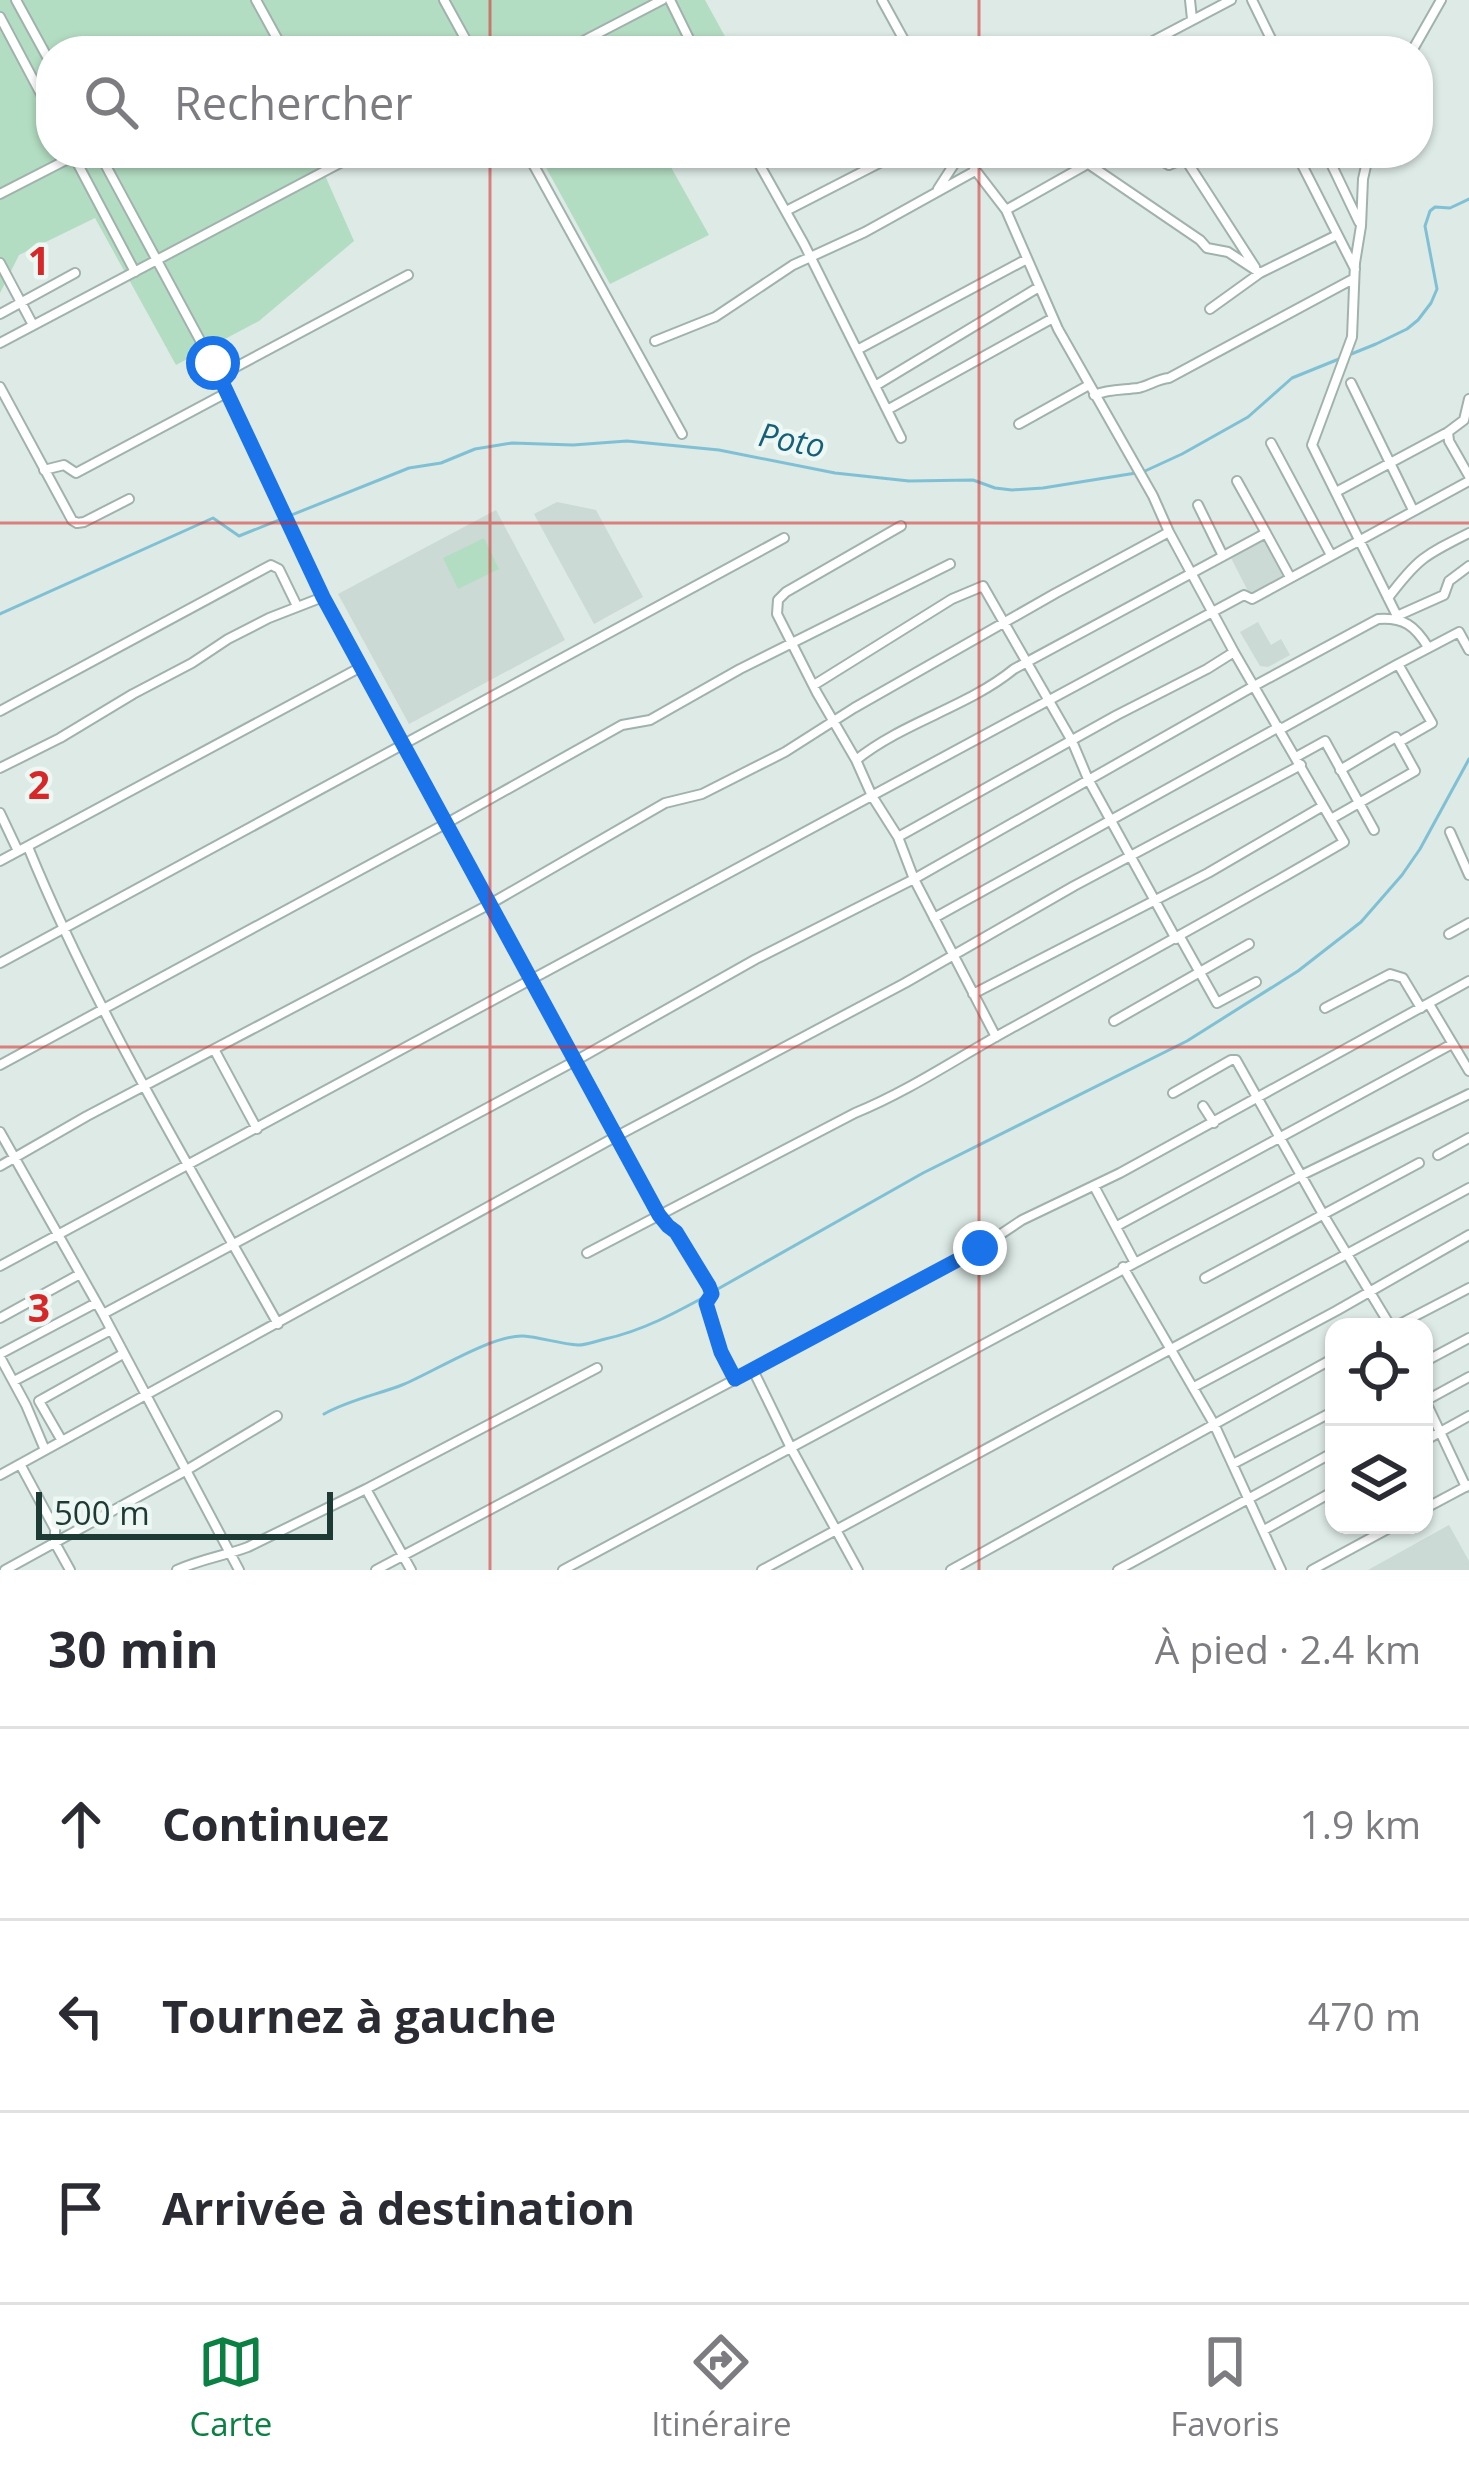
<!DOCTYPE html>
<html lang="fr">
<head>
<meta charset="utf-8">
<style>
	body { margin:0; font-family:"Open Sans",sans-serif; background:#f2f2f3; color:#2b2b33 }
	.controls { position:absolute; right:36px; bottom:36px; display:grid; overflow:hidden; border-radius:24px; box-shadow:0 3px 9px #0004 }
	.controls button { width:108px; height:108px; display:grid; place-items:center; padding:0; border:0; border-bottom:3px solid #e1e1e2; background:#fff; color:#2b2b33; font:60px sans-serif }
	.scale { position:absolute; left:36px; bottom:30px; width:297px; box-sizing:border-box; padding-left:12px; border:6px solid #1e3a35; border-top:0; font-size:33px; line-height:42px; white-space:nowrap; color:#1e3a35; -webkit-text-stroke:9px #edf7f3; paint-order:stroke }
	.stop { position:absolute; width:36px; height:36px; margin:-27px; border:9px solid #1a73e8; border-radius:50%; background:#fff }
	.stop.end { background:#1a73e8; border-color:#fff; box-shadow:0 3px 12px #0008 }
	.list { margin:0; padding:0; list-style:none }
	h2 { display:flex; justify-content:space-between; align-items:center; height:156px; margin:0; padding:0 48px; font-size:51px }
	h2 small { font-size:39px; font-weight:400; color:#7c7c81 }
	.list li { display:grid; grid-template-columns:78px 1fr auto; gap:36px; align-items:center; box-sizing:border-box; height:192px; padding:0 48px; border-top:3px solid #e1e1e2 }
	.list b { display:block; font-size:45px; white-space:nowrap }
	.list em { font-size:39px; font-style:normal; color:#7c7c81 }
	.icon { flex:none; width:66px; height:66px; fill:none; stroke:currentColor; stroke-width:2; stroke-linecap:round; stroke-linejoin:round }
	.map { position:relative; flex:none; width:1469px; height:1570px; overflow:hidden }
	.search { position:absolute; background:#fff; box-shadow:0 3px 9px #0004; left:36px; right:36px; top:36px; height:132px; display:flex; align-items:center; gap:30px; box-sizing:border-box; padding:0 42px; border-radius:48px; color:#7c7c81; font-size:45px }
	.sheet { height:732px; background:#fff }
	nav { display:flex; justify-content:space-around; align-items:center; box-sizing:border-box; height:168px; border-top:3px solid #e1e1e2; background:#fff; font-size:33px; color:#7c7c81 }
	nav a { display:grid; justify-items:center; gap:6px }
	nav .on { color:#0b8043 }
	.map>svg:first-child { display:block }
	.built { fill:#cbdad4 }
	.green { fill:#b3ddc2 }
	.lines { fill:none; stroke-linecap:round; stroke-linejoin:round }
	.stream { stroke:#80c0d4; stroke-width:3 }
	.minor-casing { stroke:#a0b2ad; stroke-width:12 }
	.minor { stroke:#fff; stroke-width:8 }
	.route { stroke:#1a73e8; stroke-width:15 }
	.grid { fill:none; stroke:#d62828; stroke-width:3; stroke-opacity:0.55 }
	.labels { text-anchor:middle; stroke-width:9; stroke-linejoin:round; paint-order:stroke }
	.water-label { font-size:33px; font-style:italic; fill:#155f79; stroke:#edf7f3 }
	.grid-label { font-size:39px; text-anchor:middle; font-weight:bold; fill:#d62828; stroke:#edf7f3; stroke-width:9; stroke-linejoin:round; paint-order:stroke }
</style>
</head>
<body>
<div class="map">
<svg width="1469" height="1570" viewBox="0 0 1469 1570">
	<rect width="100%" height="100%" fill="#ddeae5"/>
	<path class="built" d="M557,502L596,510L643,597L594,624L534,514Z
		M496,510L565,640L409,724L338,594Z
		M1265,537L1286,576L1250,595L1230,556Z
		M1258,622L1271,645L1281,639L1290,655L1268,667L1260,666L1240,632Z
		M1449,1525L1469,1561V1570H1368Z"/>
	<path class="green" d="M0,0H705L733,51H51V153H334L319,162L354,241L259,321L176,365L95,218L19,255L0,293Z
		M538,153H663L709,235L610,284Z
		M484,538L499,569L458,589L443,558Z"/>
	<g class="lines">
		<path class="stream" d="M1145,471L1182,454L1248,417L1292,378L1376,344L1407,329L1418,320L1431,303L1437,289L1425,226L1430,211L1435,207L1450,208L1469,199
			M0,614L213,518L239,536L409,468L441,463L475,449L512,443L573,445L627,441L719,450L835,473L909,481L973,480L995,488L1012,490L1043,488L1136,473
			M716,1290L923,1173L1187,1041L1298,971L1361,922L1402,875L1420,849L1469,759
			M324,1414C349,1400 376,1395 402,1385C434,1372 491,1335 523,1336C540,1337 560,1344 578,1345C587,1345 596,1341 605,1339C642,1331 675,1313 708,1295"/>
		<g class="minor-casing">
			<path id="minor" d="M16,0L51,64
				M256,0L284,51
				M444,0L472,51
				M670,0L695,51
				M882,0L910,51
				M1190,0L1192,19
				M1252,0L1277,51
				M0,17L51,113
				M564,51L662,0
				M1134,51L1231,0
				M1412,51L1441,0
				M72,153L135,272
				M99,153L228,392L323,597L659,1215L668,1226L677,1232L709,1286L712,1294L706,1302L721,1352L735,1379
				M527,153L682,434
				M753,153L804,244L901,438
				M1160,153L1164,162L1169,165L1197,153
				M1296,153L1355,269
				M1326,153L1359,222
				M1369,153L1363,179L1361,226L1355,263L1352,337L1312,445L1399,620
				M1184,157L1255,267
				M1087,163L1200,240L1207,248L1228,252L1260,273
				M938,189L958,158L964,156L970,161
				M0,194L74,156
				M1006,210L1107,153
				M786,211L899,153
				M0,263L33,325
				M1210,309L1260,273L1337,235
				M0,314L75,273
				M655,341L715,317L793,265L865,232L975,171
				M0,343L359,153
				M857,350L1027,259
				M219,376L408,275
				M1351,383L1413,510
				M875,386L1039,287
				M0,387L72,520L77,523L84,522L129,499
				M1094,395C1109,389 1122,390 1138,388C1149,386 1157,379 1169,378L1353,279
				M887,410L1053,318
				M1019,424L1089,385
				M1448,432L1449,441L1469,476
				M1271,443L1331,555
				M44,470L64,465L76,473L228,392
				M1237,481L1266,533
				M1336,492L1448,432L1464,420L1469,399
				M1198,505L1223,556
				M901,526L786,592L778,600L777,614L817,693L856,760L872,796L898,837L914,879L996,1037
				M1388,598C1418,558 1425,555 1469,533
				M1397,616L1444,595L1449,581L1469,566
				M814,685L952,599L983,586L1072,741L1088,779L1176,939
				M0,711L271,565L279,569L297,606
				M1281,729L1398,664
				M1296,757L1325,741L1374,830
				M856,760C905,721 966,708 1014,669L1266,533L1290,577
				M0,768L60,738L133,694L192,663L228,639L269,618L323,597
				M1340,770L1396,737L1399,742L1432,723L1398,664L1459,632L1469,650
				M0,813L18,851
				M1331,819L1415,771L1399,742
				M1450,832L1469,875
				M898,837L1117,715L1207,669L1234,652
				M28,847C96,1013 190,1167 278,1324
				M0,861L361,667
				M934,918L1279,727
				M1449,934L1469,923
				M1180,937L1217,1003L1256,982
				M0,963L784,538
				M973,994L1208,873L1323,806
				M1429,1004L1469,1071
				M1325,1008L1390,974L1403,978L1421,1008
				M1114,1021L1249,944
				M215,1051L257,1129
				M0,1065L447,823L622,725L650,720L740,669L950,564
				M1173,1093L1231,1060H1236L1324,1216L1391,1327
				M1203,1106L1214,1123
				M0,1132L103,1314L239,1570
				M1438,1155L1469,1138
				M0,1166L87,1116L490,904L665,803L702,794L785,752L854,708L1056,593L1169,532
				M1117,1226L1452,1044
				M587,1253L855,1113C909,1091 957,1058 1008,1030C1121,968 1233,907 1344,842L1234,652L1169,532L1153,496L1058,329L1006,210L976,171L967,153
				M1135,1263L1302,1175L1469,1094
				M0,1266L1244,595L1252,599L1469,481
				M1123,1267L1214,1424L1281,1570
				M1205,1278L1419,1163
				M103,1314L575,1061L756,959L914,879L1254,686L1378,619C1404,617 1415,626 1428,647
				M0,1318L80,1274
				M1394,1327L1469,1288
				M0,1354L96,1303
				M0,1357L26,1405L45,1450
				M1424,1362L1469,1338
				M753,1370L791,1448L858,1570
				M14,1381L111,1330
				M1194,1387L1336,1311L1469,1235
				M1424,1398L1466,1487
				M1425,1401L1469,1377
				M62,1441L39,1401L123,1354
				M1424,1441L1469,1416
				M20,1464L55,1529V1543L70,1570
				M1233,1464L1334,1411
				M0,1475L617,1136L905,983L1074,886L1301,765
				M366,1489L411,1570
				M1424,1509L1469,1485
				M1264,1530L1334,1491
				M5,1570L185,1471L277,1416
				M177,1570C201,1559 224,1556 248,1547L366,1489L597,1368
				M376,1570L941,1270L980,1248L1022,1220L1120,1173L1469,981
				M563,1570L1135,1263L1094,1186
				M762,1570L1469,1188
				M951,1570L1334,1358
				M1118,1570L1334,1452
				M1312,1570L1395,1525"/>
		</g>
		<use href="#minor" class="minor"/>
	</g>
	<g class="lines">
		<path class="route" d="M213,363L323,597L659,1215L668,1226L676,1232L709,1286L712,1294L706,1303L721,1352L735,1379L980,1248"/>
	</g>
	<path class="grid" d="M490,0V51M979,0V51M490,153V1570M979,153V1570M0,523H1469M0,1047H1469"/>
	<g class="labels">
		<g class="water-label">
			<text transform="translate(792 440) rotate(11)" y="12">Poto</text>
		</g>
	</g>
	<g class="grid-label">
		<text x="39" y="275">1</text>
		<text x="39" y="799">2</text>
		<text x="39" y="1322">3</text>
	</g>
</svg>
<div class="controls">
<button><svg class="icon" aria-label="locate" viewBox="0 0 24 24"><circle cx="12" cy="12" r="6"/><path d="M12 2v4M12 18v4M2 12h4M18 12h4"/></svg></button>
<button><svg class="icon" aria-label="layers" viewBox="0 0 24 24"><path d="M12 4l9 5-9 5-9-5zM3 14l9 5 9-5"/></svg></button>
</div>
<div class="scale">500 m</div>
<div class="stop" style="left:213px;top:363px"></div>
<div class="stop end" style="left:980px;top:1248px"></div>
<div class="search"><svg class="icon" aria-label="search" viewBox="0 0 24 24"><circle cx="10" cy="10" r="6"/><path d="M15 15l6 6"/></svg>Rechercher</div>
</div>
<section class="sheet">
<h2>30 min<small>À pied · 2.4 km</small></h2>
<ul class="list">
<li><svg class="icon" aria-label="ahead" viewBox="0 0 24 24"><path d="M12 20V5M6 11l6-6 6 6"/></svg><div><b>Continuez</b></div><em>1.9 km</em></li>
<li><svg class="icon" aria-label="left" viewBox="0 0 24 24"><path d="M17 20v-9H6M10 6l-5 5 5 5"/></svg><div><b>Tournez à gauche</b></div><em>470 m</em></li>
<li><svg class="icon" aria-label="arrive" viewBox="0 0 24 24"><path d="M6 21V4h12l-3 4 3 4H6"/></svg><div><b>Arrivée à destination</b></div></li>
</ul>
</section>
<nav>
<a class="on"><svg class="icon" aria-label="map" viewBox="0 0 24 24"><path d="M3 6l6-2 6 2 6-2v14l-6 2-6-2-6 2zM9 4v14M15 6v14"/></svg>Carte</a>
<a><svg class="icon" aria-label="directions" viewBox="0 0 24 24"><path d="M12 3l9 9-9 9-9-9zM9 14v-3h6M13 9l2 2-2 2"/></svg>Itinéraire</a>
<a><svg class="icon" aria-label="saved" viewBox="0 0 24 24"><path d="M7 4h10v16l-5-4-5 4z"/></svg>Favoris</a>
</nav>
</body>
</html>
